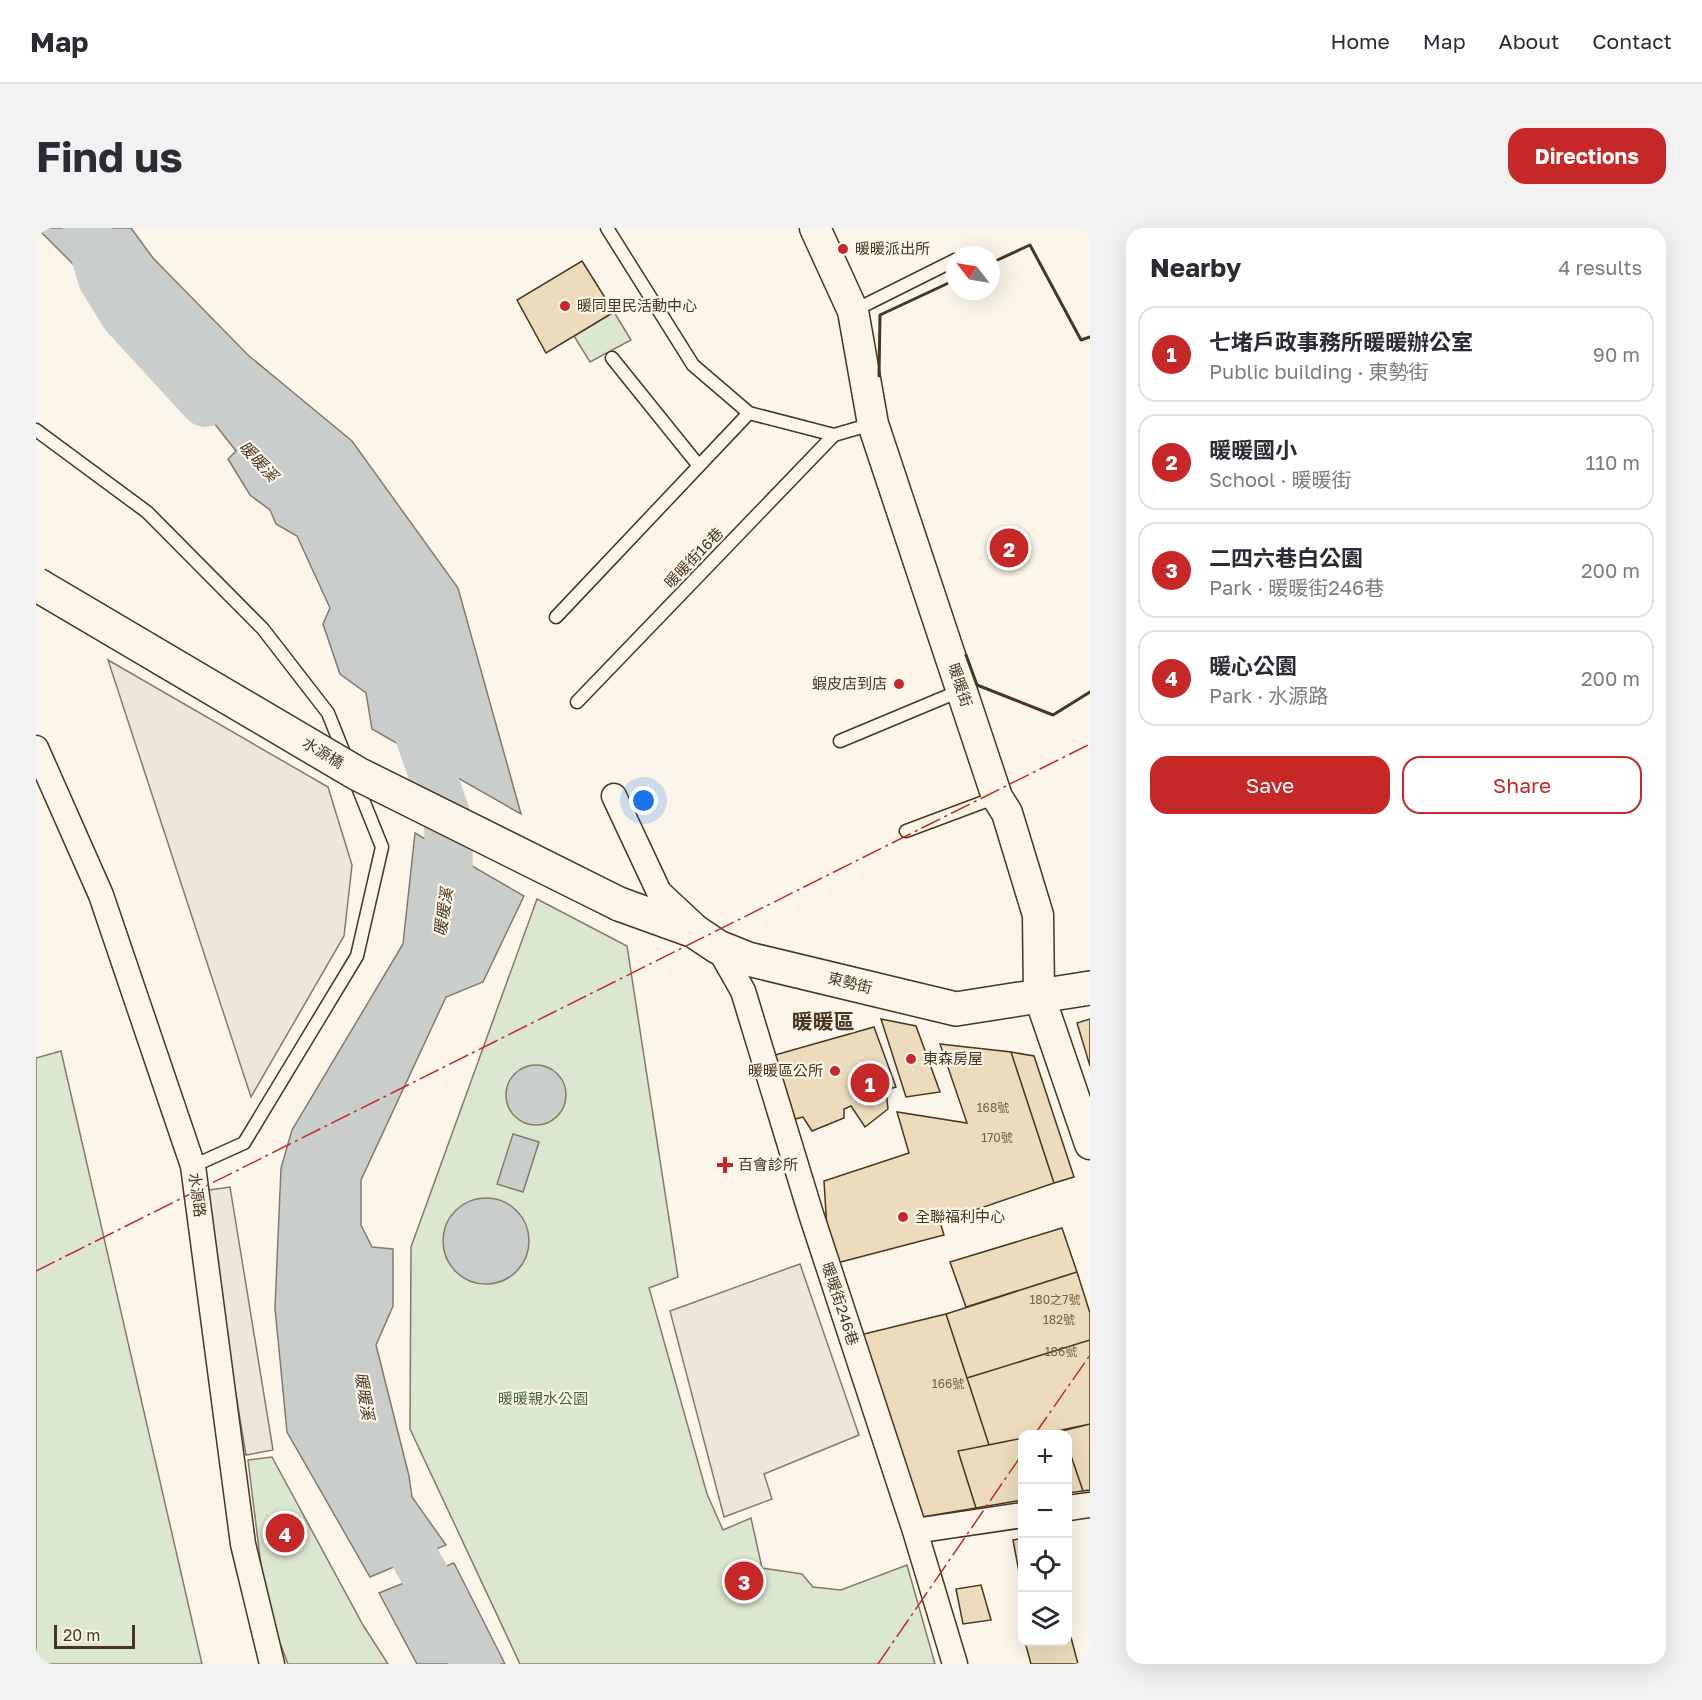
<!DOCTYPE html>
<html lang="en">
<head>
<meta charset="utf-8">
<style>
	body { margin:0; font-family:"Golos Text","Noto Sans TC",sans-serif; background:#f2f2f3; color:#2b2b33 }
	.controls { position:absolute; right:18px; bottom:18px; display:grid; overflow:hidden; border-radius:12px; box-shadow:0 6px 24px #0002 }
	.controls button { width:54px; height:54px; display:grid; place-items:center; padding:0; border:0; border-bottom:2px solid #e1e1e2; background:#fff; color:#2b2b33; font:30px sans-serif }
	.compass { position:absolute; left:910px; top:18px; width:54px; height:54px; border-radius:50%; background:#fff; box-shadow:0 6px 24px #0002; rotate:301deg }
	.scale { position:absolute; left:18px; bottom:15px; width:81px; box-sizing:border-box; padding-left:6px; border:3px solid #4a3520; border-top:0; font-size:16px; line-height:21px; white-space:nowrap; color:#4a3520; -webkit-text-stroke:4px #fbf6e9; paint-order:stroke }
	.you { position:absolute; left:608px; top:573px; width:21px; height:21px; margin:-15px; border:4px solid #fff; border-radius:50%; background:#1a73e8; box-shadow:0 0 0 9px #1a73e833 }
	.badge { display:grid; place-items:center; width:39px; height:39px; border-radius:50%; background:#c62828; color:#fff; font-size:20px; font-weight:700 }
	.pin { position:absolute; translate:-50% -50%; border:3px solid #fff; box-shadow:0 2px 6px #0006 }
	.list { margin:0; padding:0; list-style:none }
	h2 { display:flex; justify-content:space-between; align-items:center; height:78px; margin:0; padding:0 24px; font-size:26px }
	h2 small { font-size:20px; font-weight:400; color:#7c7c81 }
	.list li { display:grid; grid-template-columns:39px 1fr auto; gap:18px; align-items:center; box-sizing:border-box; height:96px; margin:0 12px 12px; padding:0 12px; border:2px solid #e1e1e2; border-radius:18px }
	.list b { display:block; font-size:22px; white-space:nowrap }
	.list p { margin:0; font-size:20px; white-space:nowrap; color:#7c7c81 }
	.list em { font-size:20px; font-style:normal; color:#7c7c81 }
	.actions { display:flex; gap:12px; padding:18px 24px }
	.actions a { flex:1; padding:14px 0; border:2px solid #c62828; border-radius:18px; text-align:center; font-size:21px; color:#c62828 }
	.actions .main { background:#c62828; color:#fff }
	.icon { flex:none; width:33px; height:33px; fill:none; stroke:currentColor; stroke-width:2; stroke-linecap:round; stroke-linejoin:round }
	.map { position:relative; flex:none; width:1054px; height:1436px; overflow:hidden; border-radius:18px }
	header { display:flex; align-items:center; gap:36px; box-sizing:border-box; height:84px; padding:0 30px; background:#fff; border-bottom:2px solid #e1e1e2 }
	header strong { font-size:28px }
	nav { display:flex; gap:33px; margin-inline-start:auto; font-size:21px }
	.intro { display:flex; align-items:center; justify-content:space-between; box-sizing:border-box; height:144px; padding:0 36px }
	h1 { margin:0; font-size:42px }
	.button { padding:15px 27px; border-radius:18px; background:#c62828; color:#fff; font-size:21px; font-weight:700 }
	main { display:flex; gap:36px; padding:0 36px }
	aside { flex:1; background:#fff; border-radius:18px; box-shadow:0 6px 24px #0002 }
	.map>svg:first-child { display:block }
	.green { fill:#dce7d0; stroke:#887966; stroke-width:1.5 }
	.parking { fill:#ede7d9; stroke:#887966; stroke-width:1.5 }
	.water { fill:#c9cecd; stroke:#887966; stroke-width:1.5 }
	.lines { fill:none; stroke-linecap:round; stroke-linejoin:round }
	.river { stroke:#c9cecd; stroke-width:48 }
	.building { fill:#ecdcbc; stroke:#4a3520; stroke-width:1.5 }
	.service-casing { stroke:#4a3520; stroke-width:15 }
	.minor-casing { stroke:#4a3520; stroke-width:27 }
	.tertiary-casing { stroke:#4a3520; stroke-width:33 }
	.primary-casing { stroke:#4a3520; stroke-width:36 }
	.service { stroke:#fbf6e9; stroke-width:12 }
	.minor { stroke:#fbf6e9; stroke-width:24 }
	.tertiary { stroke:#fbf6e9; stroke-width:30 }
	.primary { stroke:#fbf6e9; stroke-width:33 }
	.primary-bridge-casing { stroke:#4a3520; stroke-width:36; stroke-linecap:butt }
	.primary-bridge { stroke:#fbf6e9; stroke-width:33 }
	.wall { stroke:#4a3520; stroke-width:3 }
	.power { stroke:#c62828; stroke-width:1.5; stroke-dasharray:21 4.5 3 4.5; stroke-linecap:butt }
	.poi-dot { fill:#c62828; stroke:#fbf6e9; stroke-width:2 }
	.labels { text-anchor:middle; stroke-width:4.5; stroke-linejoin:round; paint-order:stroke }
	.number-label { font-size:12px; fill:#725f47 }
	.poi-label { font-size:15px; fill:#4a3520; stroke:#fbf6e9; text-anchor:start }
	.street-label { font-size:15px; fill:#4a3520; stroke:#fbf6e9 }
	.park-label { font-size:15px; fill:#436837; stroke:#fbf6e9 }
	.water-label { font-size:16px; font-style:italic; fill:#4a3520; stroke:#fbf6e9 }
	.district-label { font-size:21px; font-weight:bold; fill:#4a3520; stroke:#fbf6e9 }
</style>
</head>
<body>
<header>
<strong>Map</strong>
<nav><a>Home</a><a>Map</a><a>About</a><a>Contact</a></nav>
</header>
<div class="intro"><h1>Find us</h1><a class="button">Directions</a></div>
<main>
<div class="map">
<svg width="1054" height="1436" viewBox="0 0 1054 1436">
	<rect width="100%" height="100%" fill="#fbf6e9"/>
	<path class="green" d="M578,84L595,112L554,134L538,108Z
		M501,671L591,718L642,1049L613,1060L671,1266L687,1302L715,1290L726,1340L766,1346L777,1359L805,1362L871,1337L899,1436H484L374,1201L375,1019Z
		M25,823L166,1436H0V830Z
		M236,1229L327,1397L352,1436H252L230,1378L212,1232Z"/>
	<path class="parking" d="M72,432L292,559L316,637L308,708L215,869Z
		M194,959L237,1222L210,1227L166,963Z
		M764,1036L823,1207L728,1246L736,1271L688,1289L634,1083Z"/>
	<path class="water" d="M1,0H95L117,30L212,127L316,213L422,360L485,586L336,501L330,465L304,446L287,396L294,380L261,308L240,296L234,282L214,267L192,231L200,223L72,60L53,56L42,49L38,37Z
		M379,605L488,668L447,754L410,769L325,952V997L336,1019L357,1021V1078L340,1117L373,1248L376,1269L410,1317L334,1349L251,1204L239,1080L245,940L256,902L367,716Z
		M470 867a30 30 0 1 1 60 0a30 30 0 1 1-60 0Z
		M477,906L503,914L487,964L461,956Z
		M407 1013a43 43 0 1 1 86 0a43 43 0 1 1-86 0Z
		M418,1335L469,1436H381L343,1365Z"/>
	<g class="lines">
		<path class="river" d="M51,0L66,51L89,88L169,175
			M370,469L412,592L413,646L407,689
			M347,1274L440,1436"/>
	</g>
	<path class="building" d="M546,33L578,84L510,125L481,72Z
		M845,791L880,798L904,864L870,869Z
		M1054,791V838L1041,795Z
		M838,799L860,859L850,862L852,881L829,899L815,878L808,881V890L776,903L767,889L759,891L739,827Z
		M904,816L975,824L1018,955L904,994L908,1007L797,1036L792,1018L788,953L873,925L861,884L931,895Z
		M975,824L998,828L1038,949L1018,955Z
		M1026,1000L1041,1044L930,1079L914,1034Z
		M1041,1044L1054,1085V1112L931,1150L910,1086Z
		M910,1086L953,1217L922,1223L940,1280L886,1289L824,1107Z
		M1054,1112V1196L1007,1206H987V1210L953,1217L931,1150Z
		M1054,1196V1262L1047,1263L1032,1219V1206H1027L1026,1203Z
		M987,1210V1272L940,1280L922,1223Z
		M1032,1219L1047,1263L1032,1265Z
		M987,1310V1360H986L977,1312Z
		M945,1357L955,1392L927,1396L920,1361Z
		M1032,1398L1042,1436H995L989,1414H1032Z"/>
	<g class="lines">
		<g class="service-casing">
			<path id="service" d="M571,0L657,137L713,185L798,207L836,196
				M817,83L919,32
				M576,130L663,238
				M0,202L111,284L227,401L292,485L310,530
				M520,389L713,185
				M541,474L798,207
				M804,513L926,462
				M870,603L961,569
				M157,938L208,915L321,728L346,619L319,552"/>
		</g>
		<g class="minor-casing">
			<path id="minor" d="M0,520L65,667L157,938L207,1316L236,1436
				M578,568L623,664L682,719L707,763L774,983L879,1303L919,1436
				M1032,1280L1054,1277
				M879,1303L987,1287"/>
		</g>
		<g class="tertiary-casing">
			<path id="tertiary" d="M779,0L817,83L837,196L961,569L971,585L1002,687L1003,767L1054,916"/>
		</g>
		<g class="primary-casing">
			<path id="primary" d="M583,676L658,703L682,719L712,731L920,781L1054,760"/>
		</g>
		<use href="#service" class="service"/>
		<use href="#minor" class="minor"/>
		<use href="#tertiary" class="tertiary"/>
		<use href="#primary" class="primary"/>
		<g class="primary-bridge-casing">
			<path id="primary-bridge" d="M0,356L322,546L583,676"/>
		</g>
		<use href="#primary-bridge" class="primary-bridge"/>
		<path class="wall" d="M955,35L994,17L1045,112L1054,109
			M843,148L844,87L919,52
			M930,427L941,457L1017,487L1054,464"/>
		<path class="power" d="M0,1043L1054,516
			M999,1206L1054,1127
			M842,1436L987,1225"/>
	</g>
	<g class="poi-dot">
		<circle cx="807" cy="21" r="6"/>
		<circle cx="529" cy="78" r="6"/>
		<circle cx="863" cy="456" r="6"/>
		<circle cx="875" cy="831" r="6"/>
		<circle cx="799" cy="843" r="6"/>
		<path d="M686 928h6v6h6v6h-6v6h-6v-6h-6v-6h6z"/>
		<circle cx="867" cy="989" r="6"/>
	</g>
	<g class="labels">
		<g class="number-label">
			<text x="957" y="884">168號</text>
			<text x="961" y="914">170號</text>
			<text x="1019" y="1076">180之7號</text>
			<text x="1023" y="1096">182號</text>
			<text x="1025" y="1128">186號</text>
			<text x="912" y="1160">166號</text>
		</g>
		<g class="poi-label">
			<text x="819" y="26">暖暖派出所</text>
			<text x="541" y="83">暖同里民活動中心</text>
			<text x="851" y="461" text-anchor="end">蝦皮店到店</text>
			<text x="887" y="836">東森房屋</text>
			<text x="787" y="848" text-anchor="end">暖暖區公所</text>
			<text x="702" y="942">百會診所</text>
			<text x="879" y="994">全聯福利中心</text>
		</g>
		<g class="street-label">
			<text transform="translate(658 330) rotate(-46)" y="5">暖暖街16巷</text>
			<text transform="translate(924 457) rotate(72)" y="5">暖暖街</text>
			<text transform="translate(287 525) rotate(31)" y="5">水源橋</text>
			<text transform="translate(814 755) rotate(14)" y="5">東勢街</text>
			<text transform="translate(161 967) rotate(82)" y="5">水源路</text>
			<text transform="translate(804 1076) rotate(72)" y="5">暖暖街246巷</text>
		</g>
		<g class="park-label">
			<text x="507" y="1176">暖暖親水公園</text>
		</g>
		<g class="water-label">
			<text transform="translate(223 233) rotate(47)" y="6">暖暖溪</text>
			<text transform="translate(407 684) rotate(-81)" y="6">暖暖溪</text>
			<text transform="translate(329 1168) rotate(81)" y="6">暖暖溪</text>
		</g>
		<g class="district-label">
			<text x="787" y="801">暖暖區</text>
		</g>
	</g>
</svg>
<div class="controls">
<button>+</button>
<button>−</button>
<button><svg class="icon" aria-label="locate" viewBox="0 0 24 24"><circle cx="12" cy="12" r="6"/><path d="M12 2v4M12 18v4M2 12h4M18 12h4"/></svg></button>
<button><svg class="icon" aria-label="layers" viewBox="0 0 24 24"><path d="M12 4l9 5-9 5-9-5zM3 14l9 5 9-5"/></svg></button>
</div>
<svg class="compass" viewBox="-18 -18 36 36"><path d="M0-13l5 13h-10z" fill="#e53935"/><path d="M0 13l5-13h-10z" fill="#7c7c81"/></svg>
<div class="scale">20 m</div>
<div class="you"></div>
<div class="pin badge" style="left:834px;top:855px">1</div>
<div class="pin badge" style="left:973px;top:320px">2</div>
<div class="pin badge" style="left:708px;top:1353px">3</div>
<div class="pin badge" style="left:249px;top:1305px">4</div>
</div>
<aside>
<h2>Nearby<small>4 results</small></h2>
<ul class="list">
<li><span class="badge">1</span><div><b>七堵戶政事務所暖暖辦公室</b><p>Public building · 東勢街</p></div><em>90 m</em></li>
<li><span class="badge">2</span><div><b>暖暖國小</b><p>School · 暖暖街</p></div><em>110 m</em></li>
<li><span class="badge">3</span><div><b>二四六巷白公園</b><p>Park · 暖暖街246巷</p></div><em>200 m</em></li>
<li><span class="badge">4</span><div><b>暖心公園</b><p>Park · 水源路</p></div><em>200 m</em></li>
</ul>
<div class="actions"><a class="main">Save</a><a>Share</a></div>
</aside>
</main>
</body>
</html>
